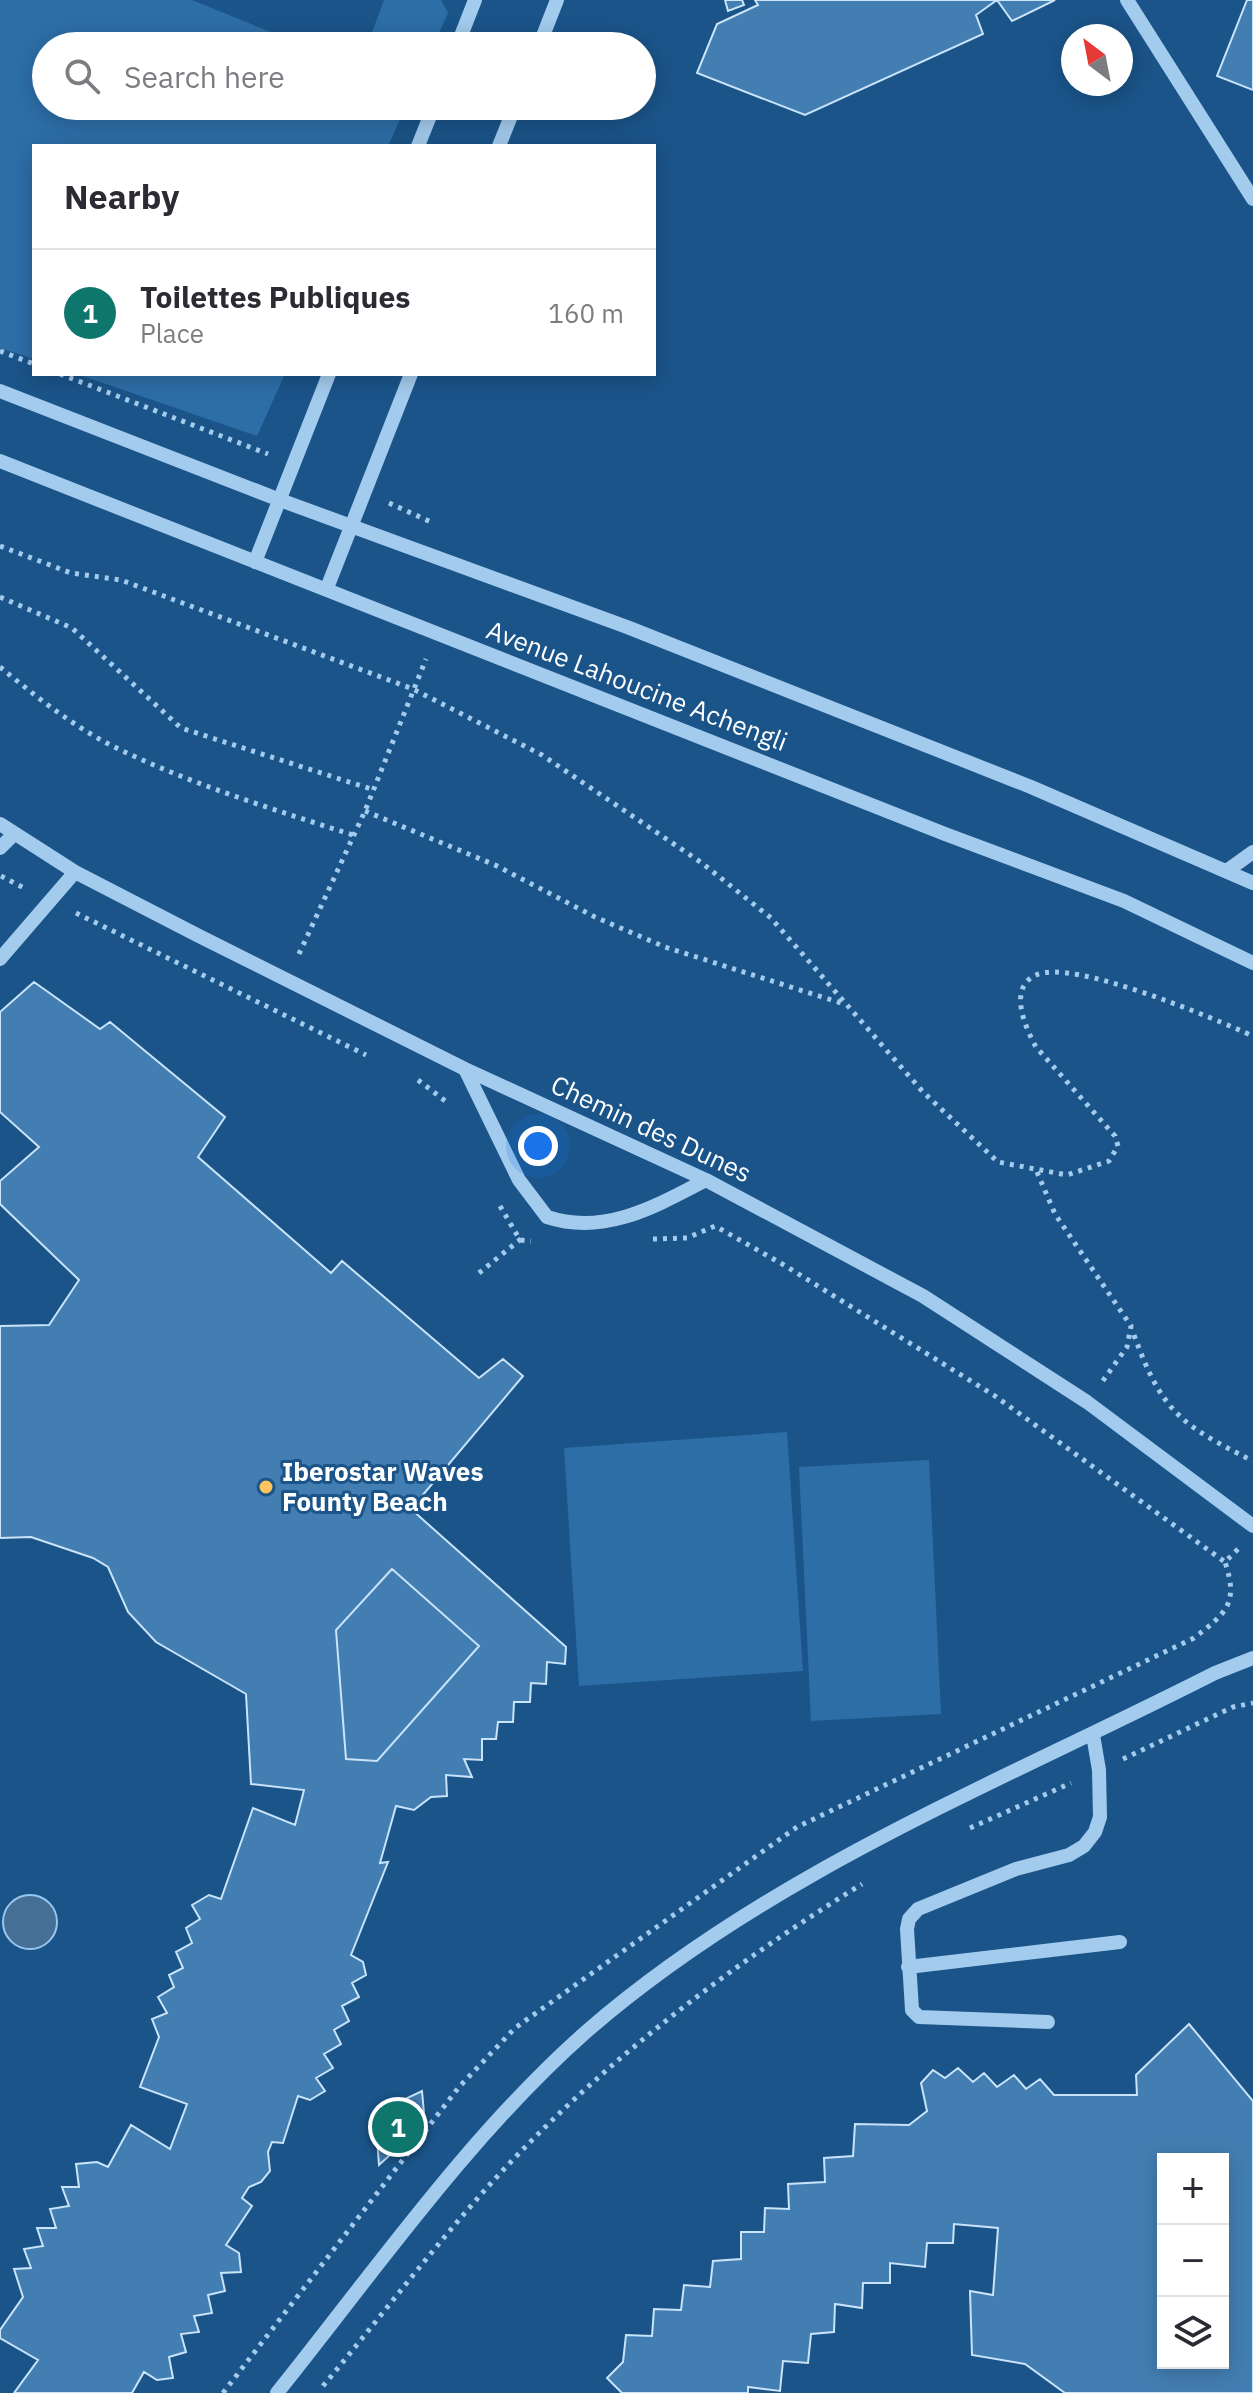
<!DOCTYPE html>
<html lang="en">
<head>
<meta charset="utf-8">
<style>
	body { margin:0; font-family:"IBM Plex Sans",sans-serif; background:#f2f2f3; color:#2b2b33 }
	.controls { position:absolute; right:24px; bottom:24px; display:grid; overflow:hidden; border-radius:0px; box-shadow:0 4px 20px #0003 }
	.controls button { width:72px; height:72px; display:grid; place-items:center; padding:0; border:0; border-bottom:2px solid #e1e1e2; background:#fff; color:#2b2b33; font:40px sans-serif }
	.compass { position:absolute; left:1061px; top:24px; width:72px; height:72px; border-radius:50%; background:#fff; box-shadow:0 4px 20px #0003; rotate:328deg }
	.you { position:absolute; left:538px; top:1146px; width:28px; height:28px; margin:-20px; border:6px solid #fff; border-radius:50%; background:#1a73e8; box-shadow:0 0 0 12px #1a73e833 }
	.badge { display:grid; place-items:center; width:52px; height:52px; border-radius:50%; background:#0f766e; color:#fff; font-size:26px; font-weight:700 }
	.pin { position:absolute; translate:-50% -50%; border:4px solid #fff; box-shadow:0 2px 8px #0006 }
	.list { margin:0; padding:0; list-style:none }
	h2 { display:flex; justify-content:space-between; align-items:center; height:104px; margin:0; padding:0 32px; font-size:34px }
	h2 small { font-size:26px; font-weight:400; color:#7c7c81 }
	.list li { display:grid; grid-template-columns:52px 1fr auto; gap:24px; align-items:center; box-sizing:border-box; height:128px; padding:0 32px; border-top:2px solid #e1e1e2 }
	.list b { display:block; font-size:30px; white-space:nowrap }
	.list p { margin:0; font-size:26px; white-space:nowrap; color:#7c7c81 }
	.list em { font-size:26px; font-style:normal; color:#7c7c81 }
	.icon { flex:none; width:44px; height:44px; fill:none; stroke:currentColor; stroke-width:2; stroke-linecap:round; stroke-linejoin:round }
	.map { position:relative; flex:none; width:1253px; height:2393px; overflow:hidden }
	.search { position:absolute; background:#fff; box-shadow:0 4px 20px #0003; left:32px; top:32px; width:624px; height:88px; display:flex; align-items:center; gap:20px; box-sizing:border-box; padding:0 28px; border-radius:44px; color:#7c7c81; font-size:30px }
	.panel { position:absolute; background:#fff; box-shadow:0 4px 20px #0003; left:32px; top:144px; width:624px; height:232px; border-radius:0px }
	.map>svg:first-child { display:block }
	.green { fill:#2d6ea7 }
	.water { fill:#466f96; stroke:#96c7ef; stroke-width:2 }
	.building { fill:#437eb2; stroke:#c9e3f9; stroke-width:2; fill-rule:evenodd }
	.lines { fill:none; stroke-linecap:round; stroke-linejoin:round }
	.path { stroke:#a3cbed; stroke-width:5; stroke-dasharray:4 6; stroke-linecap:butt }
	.minor { stroke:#a3cbed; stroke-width:14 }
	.poi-dot { fill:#ffc35f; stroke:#1a5489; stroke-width:3 }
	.labels { text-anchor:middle; stroke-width:6; stroke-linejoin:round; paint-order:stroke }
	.street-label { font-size:26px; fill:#fff; stroke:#1a5489 }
	.poi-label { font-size:26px; font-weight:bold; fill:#fff; stroke:#1a5489; text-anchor:start }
</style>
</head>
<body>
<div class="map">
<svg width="1253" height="2393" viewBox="0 0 1253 2393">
	<rect width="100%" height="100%" fill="#1a5489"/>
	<path class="green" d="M0,0H192L305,46H46V106H406L388,146H34V359L0,348Z
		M384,0H441L448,13L433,46H367Z
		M77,374H285L257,436Z
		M787,1432L803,1671L579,1686L564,1448Z
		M929,1460L941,1714L811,1721L799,1467Z"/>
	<path class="water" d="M3 1922a27 27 0 1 1 54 0a27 27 0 1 1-54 0Z"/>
	<path class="building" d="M725,0H742L744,5L728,11Z
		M755,0H1055L1012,21L997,0L976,15L983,34L805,115L697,73L717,24L758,5Z
		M1247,0H1253V90L1217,76Z
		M34,982L100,1029L110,1022L225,1117L198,1157L331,1273L342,1261L479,1378L503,1359L523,1376L411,1509L566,1647L565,1664L547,1662L546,1684L531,1683L530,1702H514L513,1722H498L496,1739H482V1760L464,1759L472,1777L446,1775L447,1796L431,1797L414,1810L396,1806L380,1863L388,1862L351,1955L363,1962L366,1975L352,1983L359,1997L342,2006L349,2021L334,2030L341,2044L324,2054L333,2068L316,2078L325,2091L310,2100L298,2096L283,2143L272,2142L268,2152L270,2171L261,2182L249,2187L242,2198L252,2206L226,2245L239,2253L241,2272L221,2273L225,2291L208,2295L212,2313L194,2316L199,2332L181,2334L186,2352L169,2357L173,2378L157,2380L144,2372L132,2393H14L38,2360L0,2338V2330L23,2297L14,2269L31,2268L24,2249L43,2246L37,2228H56L50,2209L69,2206L62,2187H79L76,2164L97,2162L108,2167L131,2125L170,2149L187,2104L140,2087L159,2037L152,2019L167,2013L158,1997L174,1987L169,1975L183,1968L176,1952L192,1943L186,1928L200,1919L192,1905L209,1895L221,1899L253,1808L295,1825L304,1790L251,1784L246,1694L156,1642L128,1612L108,1567L93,1558L31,1537L0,1538V1326L49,1325L79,1280L0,1204V1181L39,1147L0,1112V1012ZM392,1569L479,1646L377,1761L346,1759L336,1630Z
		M392,1569L479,1646L377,1761L346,1759L336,1630Z
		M1189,2024L1253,2101V2393H1065L1025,2364L972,2355L970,2291L993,2295L998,2228L954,2224L953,2243H927L925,2267L890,2263V2283H863L862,2308L835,2304L834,2332L811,2334L808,2363L783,2361L780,2391L748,2387V2393H622L607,2378L623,2362L626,2335L652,2336L654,2309L681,2310L684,2285L710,2287L713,2261L741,2259V2232H764L765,2208L789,2209L788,2184L825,2182L824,2158L853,2156L855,2124L909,2125L927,2111L921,2083L933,2070L945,2078L958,2068L973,2082L984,2073L997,2087L1014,2075L1026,2089L1040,2079L1054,2095H1137L1136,2075ZM1163,2159H1223V2363H1163Z
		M422,2091L424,2113L412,2135L379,2165L377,2139L384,2120L403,2100Z"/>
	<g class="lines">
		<path class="path" d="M0,351L34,364
			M60,374L268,454
			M389,503L431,522
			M0,546L71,573L121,580L413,689L542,755L702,863L771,918L923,1092L998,1162L1067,1175L1109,1161L1118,1146L1115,1136L1036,1047C1026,1029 1007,988 1036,975C1072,958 1215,1019 1253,1036
			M0,597L72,628L181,728L371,789
			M0,667C39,699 80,732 127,753C200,787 278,811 353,835
			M365,811L495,865L595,917L665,947L841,1003
			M1,876L24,888
			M76,913L366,1055
			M299,954L365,811L426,659
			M418,1080L448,1103
			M1037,1172L1055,1214L1131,1326L1127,1347L1102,1382
			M500,1206L520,1240L531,1241
			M653,1239L687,1238L715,1226L784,1265L995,1396L1225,1562L1238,1549
			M479,1273L522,1238
			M1134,1335C1162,1412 1181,1425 1253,1461
			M1123,1759L1233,1707L1253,1703
			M970,1828L1071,1783
			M323,2386C380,2318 434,2246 494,2180C601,2063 728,1967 862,1884
			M223,2393L459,2087L515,2028L797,1827L1194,1638C1226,1613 1239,1604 1225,1562"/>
		<path class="minor" d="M1127,0L1253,199
			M457,46L475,0
			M539,46L557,0
			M418,146L434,106
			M499,146L515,106
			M0,391L280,500L627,627L1031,787L1253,883
			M0,461L945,834L1124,901L1253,963
			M255,562L329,374
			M327,588L411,374
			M0,824L75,872L199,936L465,1069L706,1180L923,1296L1087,1402L1253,1526
			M0,848L13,835
			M1228,870L1253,852
			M0,959L75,872
			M465,1069L519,1180L547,1217C605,1236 656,1206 706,1180
			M908,1967L1120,1942
			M1048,2022L919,2017L912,2010L907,1929L909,1919L918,1909L1016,1869L1069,1855L1084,1846L1095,1832L1100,1817L1099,1770L1093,1735
			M277,2393C374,2272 470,2134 587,2031C770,1872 1001,1782 1215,1673L1253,1658"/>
	</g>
	<circle class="poi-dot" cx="266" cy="1487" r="8"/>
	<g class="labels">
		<g class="street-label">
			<text transform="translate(637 686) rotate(21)" y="9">Avenue Lahoucine Achengli</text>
			<text transform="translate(651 1129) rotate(25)" y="9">Chemin des Dunes</text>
		</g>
		<g class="poi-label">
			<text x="282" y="1481">Iberostar Waves<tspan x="282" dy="30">Founty Beach</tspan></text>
		</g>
	</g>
</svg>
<div class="controls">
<button>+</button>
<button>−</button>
<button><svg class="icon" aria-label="layers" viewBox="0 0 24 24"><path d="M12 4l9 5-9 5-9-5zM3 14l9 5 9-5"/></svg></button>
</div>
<svg class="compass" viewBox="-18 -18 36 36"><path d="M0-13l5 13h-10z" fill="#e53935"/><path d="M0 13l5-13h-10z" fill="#7c7c81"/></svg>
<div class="you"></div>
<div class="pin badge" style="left:398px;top:2127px">1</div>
<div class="search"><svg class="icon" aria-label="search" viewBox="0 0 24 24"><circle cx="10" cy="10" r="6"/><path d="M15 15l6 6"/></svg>Search here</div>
<section class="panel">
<h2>Nearby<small></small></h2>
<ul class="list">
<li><span class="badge">1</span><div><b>Toilettes Publiques</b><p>Place</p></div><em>160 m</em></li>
</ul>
</section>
</div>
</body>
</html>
